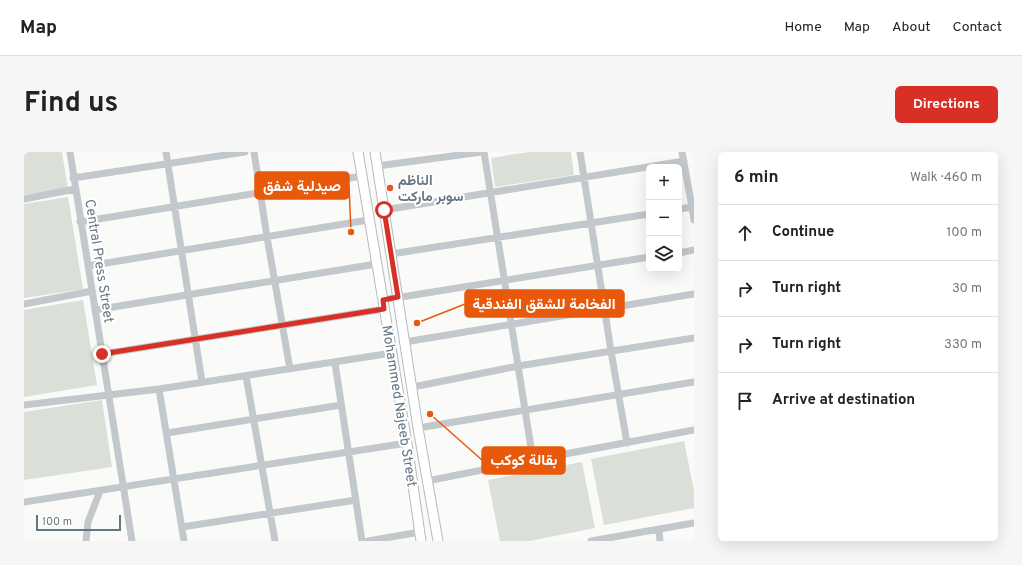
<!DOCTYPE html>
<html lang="en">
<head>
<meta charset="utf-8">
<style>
	body { margin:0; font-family:Overpass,Vazirmatn,sans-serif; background:#f6f6f6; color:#222 }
	.controls { position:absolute; right:12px; top:12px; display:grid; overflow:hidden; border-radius:6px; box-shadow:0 4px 16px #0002 }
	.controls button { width:36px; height:36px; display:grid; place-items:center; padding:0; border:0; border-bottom:1px solid #e0e0e0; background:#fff; color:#222; font:20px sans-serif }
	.scale { position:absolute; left:12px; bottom:10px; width:85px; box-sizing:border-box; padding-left:4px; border:2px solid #657683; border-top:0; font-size:11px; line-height:14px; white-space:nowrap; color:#657683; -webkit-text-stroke:3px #fff; paint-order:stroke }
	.stop { position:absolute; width:12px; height:12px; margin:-9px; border:3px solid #d93025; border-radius:50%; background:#fff }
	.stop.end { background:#d93025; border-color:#fff; box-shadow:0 1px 4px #0008 }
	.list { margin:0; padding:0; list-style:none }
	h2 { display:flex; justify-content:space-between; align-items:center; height:52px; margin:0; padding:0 16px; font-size:17px }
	h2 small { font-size:13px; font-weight:400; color:#767676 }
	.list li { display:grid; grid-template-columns:26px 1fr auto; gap:12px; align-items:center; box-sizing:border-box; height:56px; padding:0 16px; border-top:1px solid #e0e0e0 }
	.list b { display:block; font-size:15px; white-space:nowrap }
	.list em { font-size:13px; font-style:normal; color:#767676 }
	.icon { flex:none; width:22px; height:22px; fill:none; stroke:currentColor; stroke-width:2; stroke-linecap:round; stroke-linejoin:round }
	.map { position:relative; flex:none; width:670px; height:389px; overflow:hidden; border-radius:6px }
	header { display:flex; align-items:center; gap:24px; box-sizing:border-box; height:56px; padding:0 20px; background:#fff; border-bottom:1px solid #e0e0e0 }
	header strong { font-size:19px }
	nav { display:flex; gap:22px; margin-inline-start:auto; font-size:14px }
	.intro { display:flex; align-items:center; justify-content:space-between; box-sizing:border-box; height:96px; padding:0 24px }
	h1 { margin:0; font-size:28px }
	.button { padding:10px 18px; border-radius:6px; background:#d93025; color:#fff; font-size:14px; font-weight:700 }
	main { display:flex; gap:24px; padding:0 24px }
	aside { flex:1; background:#fff; border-radius:6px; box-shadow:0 4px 16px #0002 }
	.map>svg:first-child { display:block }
	.green { fill:#dadfd7 }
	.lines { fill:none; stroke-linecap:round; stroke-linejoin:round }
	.major-casing { stroke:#b5babe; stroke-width:11 }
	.minor { stroke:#c3c8cc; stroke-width:7 }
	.major { stroke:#fff; stroke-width:9 }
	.route { stroke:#d93025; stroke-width:5 }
	.poi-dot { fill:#e4572e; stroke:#fff; stroke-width:1.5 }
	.labels { text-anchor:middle; stroke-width:4; stroke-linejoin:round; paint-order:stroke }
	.poi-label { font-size:14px; font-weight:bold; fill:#657683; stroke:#fff; text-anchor:start }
	.street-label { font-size:14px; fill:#657683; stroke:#fff }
	.leader { fill:none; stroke:#e8590c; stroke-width:1.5 }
	.callout-dot { fill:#e8590c; stroke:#fff; stroke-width:1.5 }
	.callout { fill:#e8590c; stroke:#e8590c; stroke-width:1.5 }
	.callout-label { font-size:15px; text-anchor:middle; font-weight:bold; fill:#fff }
</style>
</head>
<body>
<header>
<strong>Map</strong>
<nav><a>Home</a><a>Map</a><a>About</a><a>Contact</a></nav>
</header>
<div class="intro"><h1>Find us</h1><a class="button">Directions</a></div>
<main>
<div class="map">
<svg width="670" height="389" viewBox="0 0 670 389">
	<rect width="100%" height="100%" fill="#fafaf8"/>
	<path class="green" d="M0,0H38L44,37L0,43Z
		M505,0H547L550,23L471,35L467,6Z
		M44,45L59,137L0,146V52Z
		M59,148L73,233L0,245V158Z
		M78,248L88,315L0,328V260Z
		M660,289L670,338V356L580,373L567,307Z
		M558,310L571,376L506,389H476L464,328Z"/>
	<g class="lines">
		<g class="major-casing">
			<path id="major" d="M334,0L383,291L397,389
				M351,0L394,276L414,389"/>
		</g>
		<path class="minor" d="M46,0L108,389
			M142,0L178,230
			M230,0L243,85L266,217
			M460,0L509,308
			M556,0L587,199L603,291
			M658,0L668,55L670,56
			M353,14L458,0
			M49,26L221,0
			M0,47L51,37
			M655,57L668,55L670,68
			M360,58L660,9
			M56,70L338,24
			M655,101L670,98
			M367,102L625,62
			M64,114L344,68
			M359,148L625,105
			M0,152L68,139
			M71,158L352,112
			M381,190L670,142
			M78,202L360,157
			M311,211L338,389
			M222,224L251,389
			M389,235L494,214L670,186
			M135,237L160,389
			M0,253L135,237L368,201
			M394,276L670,230
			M143,281L317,253
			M403,329L509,308L670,278
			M0,350L383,291
			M158,375L332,348
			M635,377L636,389
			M62,389L64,370L76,339
			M344,389L396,380
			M567,389L670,371"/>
		<use href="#major" class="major"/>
	</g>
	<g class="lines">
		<path class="route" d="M78,202L360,157L359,148L374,145L360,58"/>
	</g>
	<circle class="poi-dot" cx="366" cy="36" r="4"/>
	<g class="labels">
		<g class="poi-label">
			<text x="374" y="33">الناظم<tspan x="374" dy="16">سوبر ماركت</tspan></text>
		</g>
		<g class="street-label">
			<text transform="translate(76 109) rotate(81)" y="5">Central Press Street</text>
			<text transform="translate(376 254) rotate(81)" y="5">Mohammed Najeeb Street</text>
		</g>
	</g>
	<path class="leader" d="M327 80L325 34M393 171L441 152M406 262L458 308"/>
	<g class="callout-dot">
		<circle cx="327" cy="80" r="4"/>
		<circle cx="393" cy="171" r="4"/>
		<circle cx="406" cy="262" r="4"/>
	</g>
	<g class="callout">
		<rect x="231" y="20" width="94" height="27" rx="4"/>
		<rect x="441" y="138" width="159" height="27" rx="4"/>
		<rect x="458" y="295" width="83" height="27" rx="4"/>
	</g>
	<g class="callout-label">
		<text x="278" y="39">صيدلية شفق</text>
		<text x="520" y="157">الفخامة للشقق الفندقية</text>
		<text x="500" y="313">بقالة كوكب</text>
	</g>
</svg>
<div class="controls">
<button>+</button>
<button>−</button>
<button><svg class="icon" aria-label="layers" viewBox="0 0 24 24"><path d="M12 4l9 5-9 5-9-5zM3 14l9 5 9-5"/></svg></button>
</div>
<div class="scale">100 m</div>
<div class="stop" style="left:360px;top:58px"></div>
<div class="stop end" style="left:78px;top:202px"></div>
</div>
<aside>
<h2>6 min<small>Walk · 460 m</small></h2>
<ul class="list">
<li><svg class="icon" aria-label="ahead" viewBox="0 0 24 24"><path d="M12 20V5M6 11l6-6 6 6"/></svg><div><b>Continue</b></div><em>100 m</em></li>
<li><svg class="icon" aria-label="right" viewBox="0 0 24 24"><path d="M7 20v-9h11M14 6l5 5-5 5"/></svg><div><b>Turn right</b></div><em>30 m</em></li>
<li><svg class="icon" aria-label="right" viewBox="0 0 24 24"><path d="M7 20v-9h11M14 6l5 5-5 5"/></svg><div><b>Turn right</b></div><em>330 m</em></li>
<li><svg class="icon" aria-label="arrive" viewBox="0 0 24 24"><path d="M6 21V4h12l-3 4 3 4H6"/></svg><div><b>Arrive at destination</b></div></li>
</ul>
</aside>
</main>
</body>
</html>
